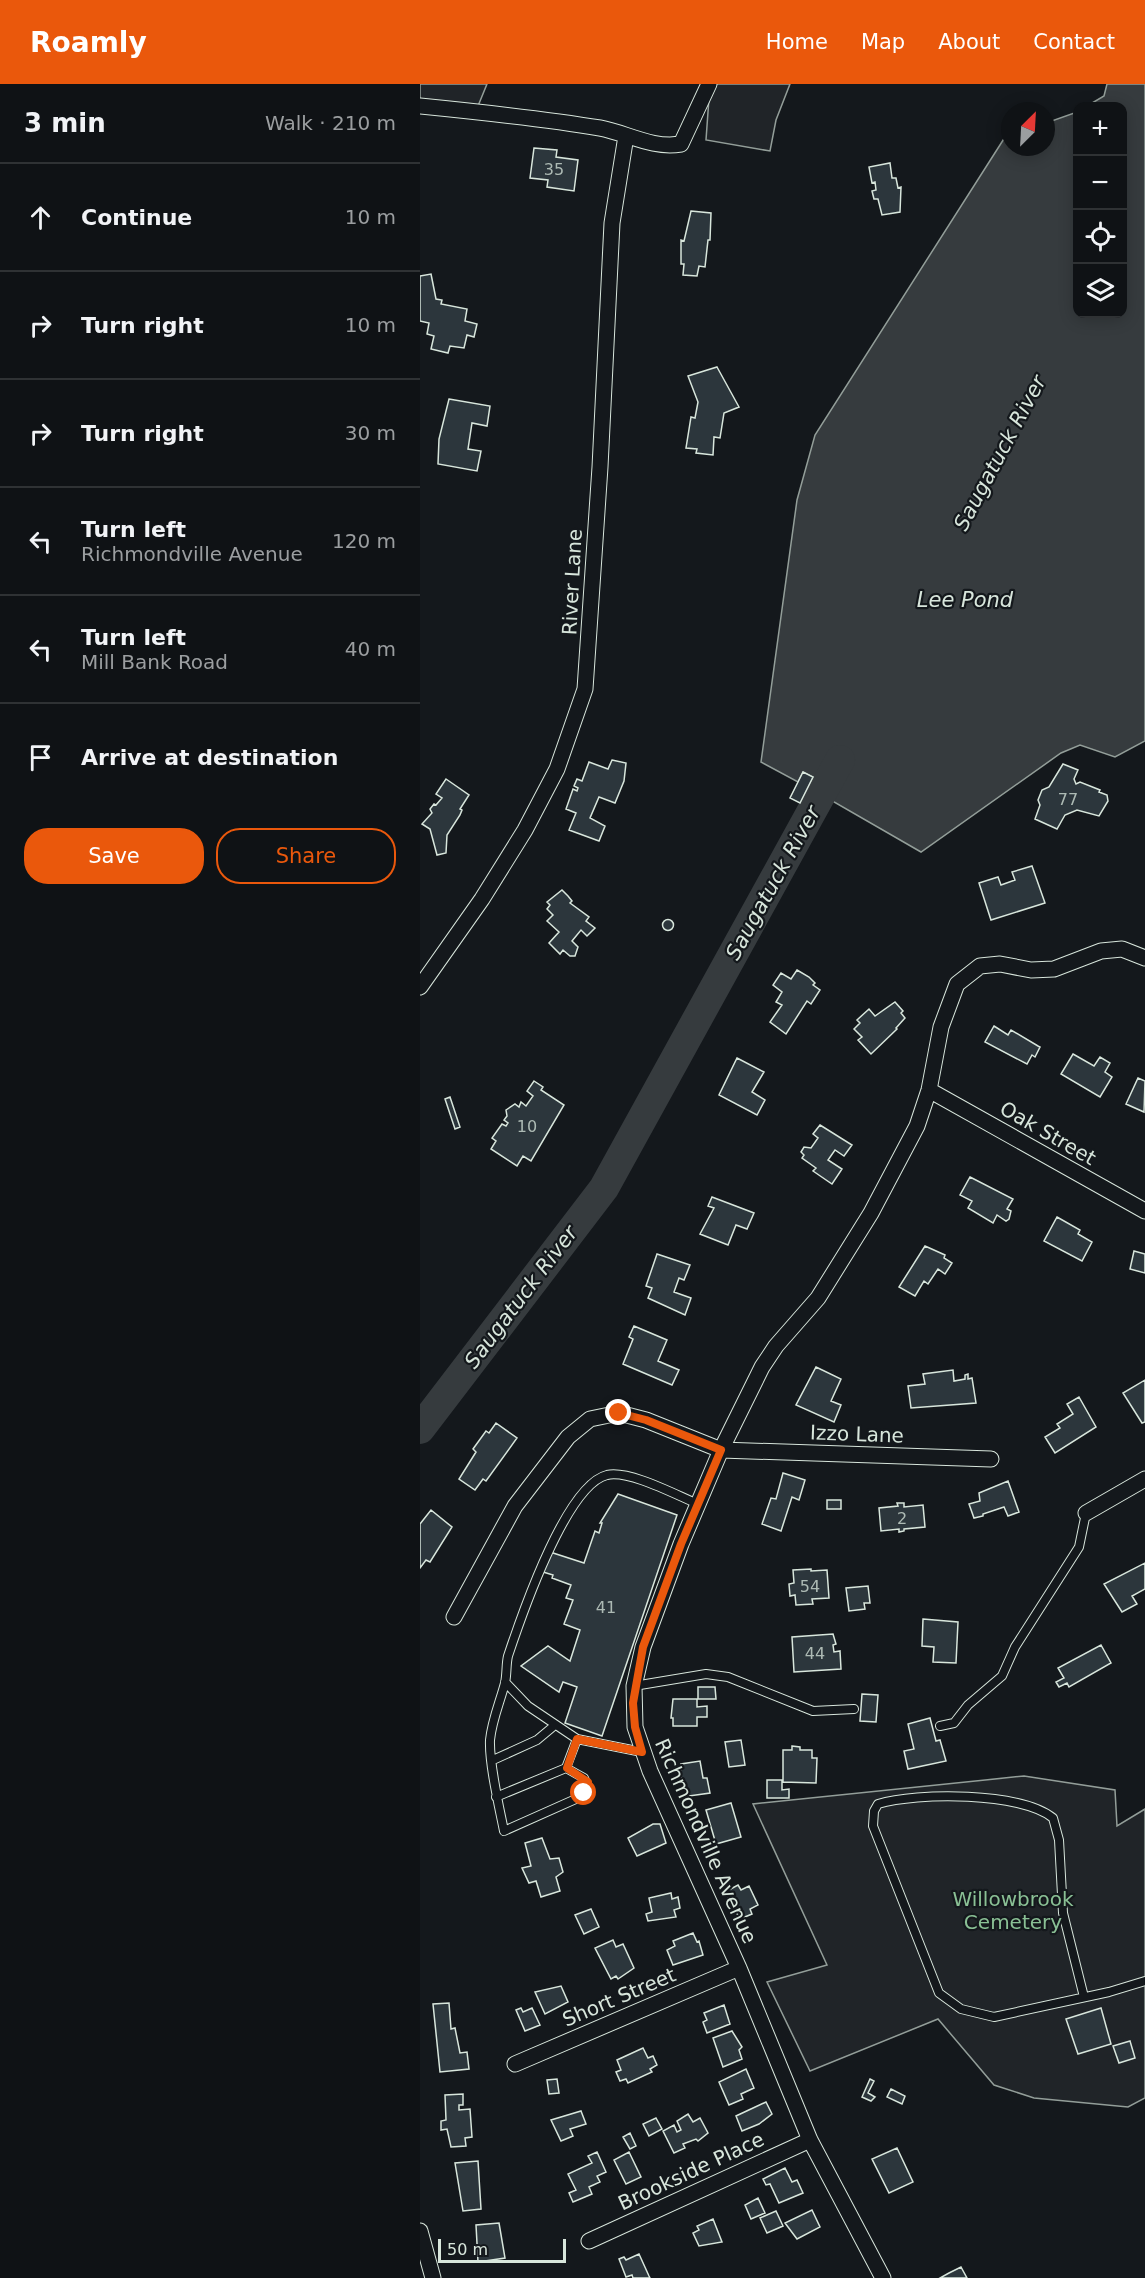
<!DOCTYPE html>
<html lang="en">
<head>
<meta charset="utf-8">
<style>
	body { margin:0; font-family:"DejaVu Sans",sans-serif; background:#1d2022; color:#f1f3f6 }
	.controls { position:absolute; right:18px; top:18px; display:grid; overflow:hidden; border-radius:12px; box-shadow:0 3px 15px #0003 }
	.controls button { width:54px; height:54px; display:grid; place-items:center; padding:0; border:0; border-bottom:2px solid #2f3234; background:#0f1215; color:#f1f3f6; font:30px sans-serif }
	.compass { position:absolute; left:581px; top:18px; width:54px; height:54px; border-radius:50%; background:#0f1215; box-shadow:0 3px 15px #0003; rotate:24deg }
	.scale { position:absolute; left:18px; bottom:15px; width:128px; box-sizing:border-box; padding-left:6px; border:3px solid #d8e6dc; border-top:0; font-size:16px; line-height:21px; white-space:nowrap; color:#d8e6dc; -webkit-text-stroke:4px #14181c; paint-order:stroke }
	.stop { position:absolute; width:18px; height:18px; margin:-14px; border:4px solid #ea580c; border-radius:50%; background:#fff }
	.stop.end { background:#ea580c; border-color:#fff; box-shadow:0 2px 6px #0008 }
	.list { margin:0; padding:0; list-style:none }
	h2 { display:flex; justify-content:space-between; align-items:center; height:78px; margin:0; padding:0 24px; font-size:26px }
	h2 small { font-size:20px; font-weight:400; color:#9b9ea0 }
	.list li { display:grid; grid-template-columns:39px 1fr auto; gap:18px; align-items:center; box-sizing:border-box; height:108px; padding:0 24px; border-top:2px solid #2f3234 }
	.list b { display:block; font-size:22px; white-space:nowrap }
	.list p { margin:0; font-size:20px; white-space:nowrap; color:#9b9ea0 }
	.list em { font-size:20px; font-style:normal; color:#9b9ea0 }
	.actions { display:flex; gap:12px; padding:18px 24px }
	.actions a { flex:1; padding:14px 0; border:2px solid #ea580c; border-radius:24px; text-align:center; font-size:21px; color:#ea580c }
	.actions .main { background:#ea580c; color:#fff }
	.icon { flex:none; width:33px; height:33px; fill:none; stroke:currentColor; stroke-width:2; stroke-linecap:round; stroke-linejoin:round }
	.map { position:relative; flex:none; width:725px; height:2194px; overflow:hidden }
	header { display:flex; align-items:center; gap:36px; box-sizing:border-box; height:84px; padding:0 30px; background:#ea580c; color:#fff }
	header strong { font-size:28px }
	nav { display:flex; gap:33px; margin-inline-start:auto; font-size:21px }
	main { display:flex }
	aside { flex:1; background:#0f1215 }
	.map>svg:first-child { display:block }
	.green { fill:#202428; stroke:#939e99; stroke-width:1.5 }
	.water { fill:#363b3e; stroke:#939e99; stroke-width:1.5 }
	.lines { fill:none; stroke-linecap:round; stroke-linejoin:round }
	.river { stroke:#363b3e; stroke-width:30 }
	.building { fill:#2c363c; stroke:#d8e6dc; stroke-width:1.5 }
	.service-casing { stroke:#d8e6dc; stroke-width:10 }
	.minor-casing { stroke:#d8e6dc; stroke-width:17 }
	.service { stroke:#14181c; stroke-width:8 }
	.minor { stroke:#14181c; stroke-width:15 }
	.route { stroke:#ea580c; stroke-width:8 }
	.labels { text-anchor:middle; stroke-width:4.5; stroke-linejoin:round; paint-order:stroke }
	.number-label { font-size:16px; fill:#adbab4 }
	.street-label { font-size:20px; fill:#d8e6dc; stroke:#14181c }
	.park-label { font-size:20px; fill:#8ac095; stroke:#14181c }
	.water-label { font-size:21px; font-style:italic; fill:#d8e6dc; stroke:#14181c }
</style>
</head>
<body>
<header>
<strong>Roamly</strong>
<nav><a>Home</a><a>Map</a><a>About</a><a>Contact</a></nav>
</header>
<main>
<aside>
<h2>3 min<small>Walk · 210 m</small></h2>
<ul class="list">
<li><svg class="icon" aria-label="ahead" viewBox="0 0 24 24"><path d="M12 20V5M6 11l6-6 6 6"/></svg><div><b>Continue</b></div><em>10 m</em></li>
<li><svg class="icon" aria-label="right" viewBox="0 0 24 24"><path d="M7 20v-9h11M14 6l5 5-5 5"/></svg><div><b>Turn right</b></div><em>10 m</em></li>
<li><svg class="icon" aria-label="right" viewBox="0 0 24 24"><path d="M7 20v-9h11M14 6l5 5-5 5"/></svg><div><b>Turn right</b></div><em>30 m</em></li>
<li><svg class="icon" aria-label="left" viewBox="0 0 24 24"><path d="M17 20v-9H6M10 6l-5 5 5 5"/></svg><div><b>Turn left</b><p>Richmondville Avenue</p></div><em>120 m</em></li>
<li><svg class="icon" aria-label="left" viewBox="0 0 24 24"><path d="M17 20v-9H6M10 6l-5 5 5 5"/></svg><div><b>Turn left</b><p>Mill Bank Road</p></div><em>40 m</em></li>
<li><svg class="icon" aria-label="arrive" viewBox="0 0 24 24"><path d="M6 21V4h12l-3 4 3 4H6"/></svg><div><b>Arrive at destination</b></div></li>
</ul>
<div class="actions"><a class="main">Save</a><a>Share</a></div>
</aside>
<div class="map">
<svg width="725" height="2194" viewBox="0 0 725 2194">
	<rect width="100%" height="100%" fill="#14181c"/>
	<path class="green" d="M0,0H67L58,22L0,16Z
		M290,0H370L356,36L350,67L286,56Z
		M604,1692L695,1706L697,1742L725,1725V2014L708,2023L614,2014L574,2001L518,1935L390,1987L347,1898L407,1881L333,1720Z"/>
	<path class="water" d="M687,0H725V657L695,673L660,661L641,669L501,768L388,703L393,693L383,688L378,698L341,678L377,416L395,351L587,50L590,49V63H626V39L657,28L658,230H702V22H667L684,12Z"/>
	<g class="lines">
		<path class="river" d="M0,1345L184,1104L420,676"/>
	</g>
	<path class="building" d="M114,64L137,66L136,73L158,76L154,107L127,103L128,96L110,94Z
		M470,79L472,94H476L478,104L481,103L480,128L462,131L458,115H454L452,107L456,106L455,98L452,99L449,83Z
		M271,127L291,129L290,156H288L285,183L279,182L277,192L263,191L264,180H261V156L264,157Z
		M11,190L16,215L22,216L21,220L47,225L45,237L57,240L54,253L47,251L44,264L30,262L28,269L11,265L14,252L7,250L9,239L0,237V192Z
		M297,283L319,323L304,329L300,354L294,353L293,371L276,369L277,365L266,364L271,333L275,334L278,318L268,292Z
		M29,315L70,322L67,342L52,339L48,365L61,367L57,387L18,380L19,355Z
		M192,676L206,679L204,697L195,719L179,713L170,734L185,742L179,757L149,746L156,729L146,725L153,705L157,707L158,704L154,702L157,695L162,697L169,678L188,685Z
		M643,680L658,686L654,695L656,700L660,698L680,706L679,708L687,711L688,717L679,732L657,726L645,731L637,745L615,735L620,721L618,716L622,706L629,703Z
		M383,688L393,693L380,719L370,714Z
		M26,695L49,711L40,725L42,726L40,731L27,751L26,769L17,771L10,745L2,740L12,729L10,725L14,720L16,721L22,714L16,710Z
		M612,782L625,819L571,836L559,799L578,793L581,801L595,796L592,788Z
		M142,806L148,812L152,817L150,819L169,833L166,837L175,844L167,852L161,846L152,857L158,863L155,872H150L143,866L140,870L129,859L139,848L127,837L133,831L127,825L130,821L127,818Z
		M242.5 841a5.5 5.5 0 1 1 11 0a5.5 5.5 0 1 1-11 0Z
		M377,886L389,893L395,899L393,901L400,906L391,920L387,917L366,950L350,938L362,921L356,918L362,908L353,901L361,889L371,895Z
		M475,918L483,927L481,929L485,934L476,944L477,945L451,970L438,956L442,953L434,945L440,939L437,936L449,925L455,932Z
		M574,942L588,951L591,946L618,962L620,963L615,973L612,971L607,980L565,958Z
		M653,970L674,982L680,973L690,979L685,988L692,993L680,1013L641,990Z
		M317,974L344,988L332,1008L345,1016L337,1031L299,1011Z
		M718,994L725,997L724,1028L706,1020Z
		M114,997L123,1003L121,1006L144,1021L111,1077L103,1072L97,1082L71,1065L76,1057L72,1054L82,1040L86,1042L88,1039L84,1036L87,1032L86,1026L95,1020L99,1023L101,1018L106,1022L113,1012L107,1007Z
		M30,1013L40,1043L35,1045L25,1015Z
		M400,1041L432,1061L424,1072L415,1066L408,1076L422,1085L412,1100L393,1087L396,1084L382,1074L384,1071L381,1068L384,1063L391,1064L398,1054L393,1050Z
		M550,1093L593,1115L587,1125L591,1127L589,1135L586,1137L577,1131L573,1139L548,1124L552,1117L540,1111Z
		M292,1113L334,1129L327,1145L316,1141L308,1161L280,1150L294,1124L288,1122Z
		M637,1133L660,1146L658,1150L672,1158L662,1177L624,1157Z
		M505,1162L525,1171L524,1174L532,1179L525,1190L518,1185L508,1200L504,1197L495,1212L479,1203Z
		M714,1167L725,1170V1189L710,1185Z
		M237,1170L270,1181L264,1196L259,1194L254,1208L271,1214L265,1231L228,1214L232,1204L226,1202Z
		M214,1242L247,1256L238,1277L259,1286L252,1301L203,1280L213,1255L209,1253Z
		M396,1283L421,1295L411,1317L421,1321L414,1338L376,1321Z
		M533,1286L534,1297L545,1295V1291L548,1290V1295L552,1294L556,1319L491,1324L488,1302L505,1300L503,1290Z
		M725,1296V1338L722,1339L703,1309Z
		M659,1313L676,1343L635,1369L625,1353L640,1344L637,1340L653,1330L647,1320Z
		M76,1339L97,1354L66,1397L63,1395L55,1406L39,1395L56,1368L53,1365L66,1347L69,1349Z
		M363,1389L385,1396L379,1416L372,1413L361,1447L342,1440L351,1414L356,1415Z
		M588,1397L599,1428L588,1432L584,1423L563,1430V1432L554,1434L549,1420L560,1417L559,1409Z
		M198,1410L257,1431L182,1652L145,1639L157,1603L143,1598L139,1608L101,1582L128,1562L150,1577L160,1546L144,1540L153,1516L146,1514L151,1501L132,1494L133,1491L123,1488L130,1468L164,1479L175,1447L179,1449L182,1439H180Z
		M407,1416H421V1425H407Z
		M477,1419H484V1423L503,1421L505,1443L484,1445V1447L479,1448V1445L461,1447L459,1424L478,1422Z
		M11,1426L32,1443L10,1478L6,1476L0,1484V1440Z
		M725,1479V1505L712,1512L717,1520L702,1528L684,1500Z
		M391,1485V1487L407,1486L409,1514L392,1515L393,1520L376,1521L375,1511L370,1512L369,1500L374,1499L373,1486Z
		M448,1502L450,1519H444L445,1525L429,1527L426,1504Z
		M503,1535L538,1538L536,1579L513,1578L514,1563L502,1562Z
		M413,1550L416,1560L413,1561L414,1568L420,1567L421,1585L374,1588L372,1553Z
		M681,1561L691,1579L649,1603L647,1599L639,1603L636,1598L644,1594L638,1584Z
		M278,1603H295L296,1615H278Z
		M442,1610L458,1611L456,1638L440,1637Z
		M253,1615H277V1623L287,1622V1633H277V1642H253V1634H251Z
		M510,1634L516,1657L520,1656L526,1677L488,1685L484,1667L494,1665L488,1640Z
		M321,1656L325,1681L309,1683L305,1658Z
		M372,1662L380,1663V1666H392V1674H397L396,1699L363,1698V1666H372Z
		M280,1677L283,1694H287L290,1709L269,1712L263,1696L261,1697V1680Z
		M347,1696H362V1706L369,1705V1714H347Z
		M311,1719L321,1753L296,1760L286,1726Z
		M233,1740H240L246,1759L217,1772L208,1754Z
		M122,1754L130,1775L139,1774L143,1788L136,1793L140,1807L121,1813L116,1797L109,1799L102,1784L111,1782L105,1759Z
		M318,1801L321,1806L329,1802L338,1821L330,1825L332,1830L320,1835L305,1808Z
		M251,1809L252,1815L258,1813L260,1824L254,1826L256,1833L228,1837L226,1830L232,1828L229,1814Z
		M171,1825L179,1843L164,1850L155,1831Z
		M273,1849L277,1858L279,1857L283,1871L253,1881L247,1866L255,1862L253,1857Z
		M193,1856L196,1863L203,1860L214,1884L198,1895L196,1892L191,1895L175,1864Z
		M141,1902L148,1918L125,1930L115,1908Z
		M29,1919L31,1945L35,1944L40,1969L47,1968L49,1985L20,1988L13,1920Z
		M304,1921L310,1940L287,1949L283,1938L287,1936L284,1929Z
		M101,1924L103,1928L112,1924L120,1941L105,1947L96,1926Z
		M681,1924L691,1960L658,1970L646,1935Z
		M312,1947L322,1963L319,1966L322,1975L303,1983L293,1954Z
		M710,1957L715,1974L699,1979L693,1962Z
		M223,1964L228,1974L233,1972L237,1981L230,1985L232,1988L208,1999L206,1995L200,1997L196,1988L201,1986L197,1976Z
		M326,1985L334,2004L321,2010L323,2015L309,2021L299,1998Z
		M137,1995L139,2009L129,2010L127,1996Z
		M450,1995L454,1997L448,2009L455,2013L451,2017L442,2013Z
		M471,2005L485,2012L482,2020L467,2013Z
		M43,2010V2021H39V2026L50,2025L52,2053L45,2054L46,2062L31,2063L27,2045L21,2046V2037L26,2036L25,2011Z
		M346,2018L352,2030L339,2040L322,2047L316,2032Z
		M161,2027L166,2040L150,2045L153,2052L141,2057L131,2036Z
		M268,2030L273,2038L280,2034L288,2049L278,2057L276,2055L263,2060L265,2064L254,2069L243,2047L254,2041L257,2048L261,2046L257,2037Z
		M236,2034L242,2045L229,2052L223,2040Z
		M210,2049L216,2062L210,2065L203,2053Z
		M477,2064L493,2098L469,2109L452,2075Z
		M177,2068L186,2088L177,2092L180,2098L169,2103L172,2110L153,2118L149,2109L156,2106L148,2090L172,2079L168,2072Z
		M209,2068L221,2093L206,2100L194,2076Z
		M58,2077L61,2125L43,2127L35,2079Z
		M365,2084L372,2098L377,2096L383,2109L359,2119L350,2100L346,2101L343,2095Z
		M338,2114L345,2129L331,2135L325,2121Z
		M392,2126L400,2143L377,2155L365,2139Z
		M356,2127L363,2142L347,2149L340,2134Z
		M293,2135L302,2158L279,2162L273,2149L279,2146L277,2142Z
		M79,2139L85,2174L58,2178L56,2141Z
		M219,2170L229,2192L230,2194H213L212,2191L206,2193L199,2175L204,2173L206,2176Z
		M541,2183L547,2194H520L529,2189Z"/>
	<g class="lines">
		<g class="service-casing">
			<path id="service" d="M85,1598L108,1622L157,1655L222,1668
				M214,1602L286,1590L308,1593L393,1627L434,1625
				M520,1642L534,1639L548,1621L582,1592L595,1563L659,1463L666,1429
				M73,1676L117,1656L135,1641
				M146,1684L157,1655
				M76,1713L146,1684L164,1694L168,1704L158,1714L84,1747C79,1722 69,1680 70,1656C72,1636 80,1618 85,1599C87,1590 86,1580 88,1572C101,1533 146,1401 187,1391C210,1386 256,1411 278,1420
				M664,1913L643,1829L639,1756L633,1734C601,1708 497,1708 458,1720L454,1727L453,1742L519,1909L541,1925L574,1933L689,1908L725,1897"/>
		</g>
		<g class="minor-casing">
			<path id="minor" d="M0,22C60,28 120,34 180,44C207,49 232,65 261,60L289,0
				M0,903L62,815L105,746L137,685L165,605L180,383L192,139L206,52
				M509,1006L725,1127
				M666,1429L725,1395
				M34,1533L95,1422L148,1353L170,1335L199,1329L226,1336L301,1366L571,1375
				M95,1980L319,1884
				M0,2147L13,2194
				M169,2157L390,2056
				M463,2194L390,2056L319,1884L230,1687L215,1643L214,1602L223,1563L261,1460L301,1366L342,1283L356,1262L398,1214L451,1129L497,1042L509,1006L521,943L537,900L560,882L580,880L611,886L634,885L681,867L702,865L725,874"/>
		</g>
		<use href="#service" class="service"/>
		<use href="#minor" class="minor"/>
	</g>
	<g class="lines">
		<path class="route" d="M164,1709L168,1698L147,1684L157,1655L222,1668L215,1643L213,1619L223,1563L261,1460L301,1366L226,1336L199,1329"/>
	</g>
	<g class="labels">
		<g class="number-label">
			<text x="134" y="91">35</text>
			<text x="648" y="721">77</text>
			<text x="107" y="1048">10</text>
			<text x="482" y="1440">2</text>
			<text x="390" y="1508">54</text>
			<text x="186" y="1529">41</text>
			<text x="395" y="1575">44</text>
		</g>
		<g class="street-label">
			<text transform="translate(152 498) rotate(-87)" y="7">River Lane</text>
			<text transform="translate(628 1049) rotate(30)" y="7">Oak Street</text>
			<text transform="translate(437 1350) rotate(2)" y="7">Izzo Lane</text>
			<text transform="translate(286 1757) rotate(66)" y="7">Richmondville Avenue</text>
			<text transform="translate(199 1913) rotate(-23)" y="7">Short Street</text>
			<text transform="translate(271 2087) rotate(-25)" y="7">Brookside Place</text>
		</g>
		<g class="park-label">
			<text x="593" y="1822">Willowbrook<tspan x="593" dy="23">Cemetery</tspan></text>
		</g>
		<g class="water-label">
			<text transform="translate(580 369) rotate(-62)" y="7">Saugatuck River</text>
			<text x="545" y="523">Lee Pond</text>
			<text transform="translate(353 799) rotate(-61)" y="7">Saugatuck River</text>
			<text transform="translate(101 1213) rotate(-53)" y="7">Saugatuck River</text>
		</g>
	</g>
</svg>
<div class="controls">
<button>+</button>
<button>−</button>
<button><svg class="icon" aria-label="locate" viewBox="0 0 24 24"><circle cx="12" cy="12" r="6"/><path d="M12 2v4M12 18v4M2 12h4M18 12h4"/></svg></button>
<button><svg class="icon" aria-label="layers" viewBox="0 0 24 24"><path d="M12 4l9 5-9 5-9-5zM3 14l9 5 9-5"/></svg></button>
</div>
<svg class="compass" viewBox="-18 -18 36 36"><path d="M0-13l5 13h-10z" fill="#e53935"/><path d="M0 13l5-13h-10z" fill="#9b9ea0"/></svg>
<div class="scale">50 m</div>
<div class="stop" style="left:164px;top:1709px"></div>
<div class="stop end" style="left:199px;top:1329px"></div>
</div>
</main>
</body>
</html>
